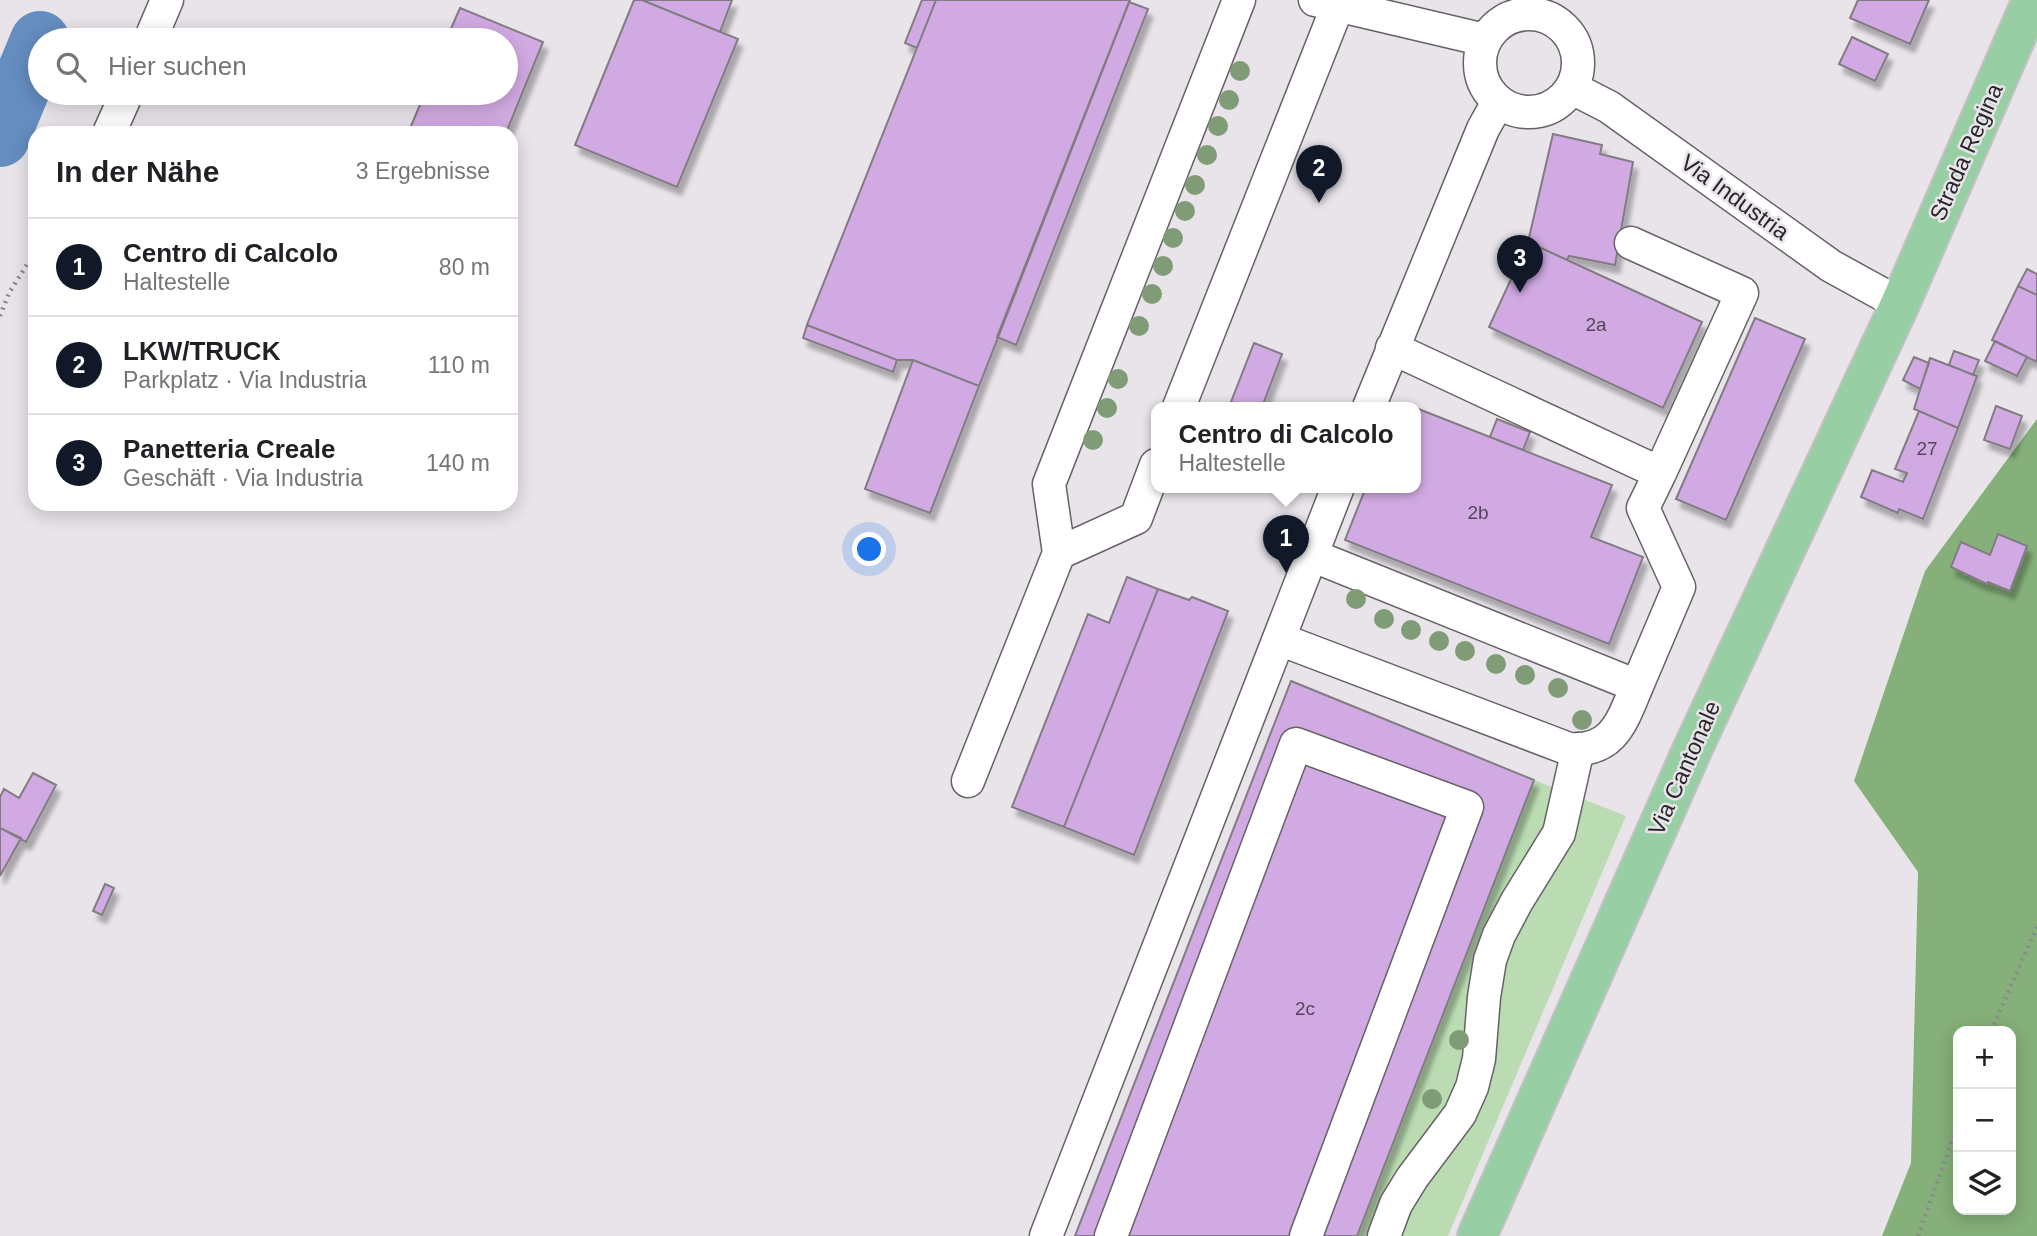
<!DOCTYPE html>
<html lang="de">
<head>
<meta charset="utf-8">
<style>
	body { margin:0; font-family:Helvetica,sans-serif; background:#f2f2f2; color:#202124 }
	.controls { position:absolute; right:21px; bottom:21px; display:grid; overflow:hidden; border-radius:14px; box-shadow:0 4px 18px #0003 }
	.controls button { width:63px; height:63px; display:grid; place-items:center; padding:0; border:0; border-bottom:2px solid #e0e0e0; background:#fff; color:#202124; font:35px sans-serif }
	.you { position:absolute; left:870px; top:550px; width:24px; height:24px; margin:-18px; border:5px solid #fff; border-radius:50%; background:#1a73e8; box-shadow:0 0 0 10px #1a73e833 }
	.badge { display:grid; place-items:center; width:46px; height:46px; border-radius:50%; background:#111827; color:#fff; font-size:23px; font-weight:700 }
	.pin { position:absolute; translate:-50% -58px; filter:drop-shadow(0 2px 4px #0008) }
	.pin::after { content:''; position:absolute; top:37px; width:24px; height:21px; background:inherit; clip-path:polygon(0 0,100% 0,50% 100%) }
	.popup { position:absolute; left:1151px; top:402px; width:270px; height:91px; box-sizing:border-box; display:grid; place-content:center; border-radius:14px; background:#fff; filter:drop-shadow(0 2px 5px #0005); font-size:23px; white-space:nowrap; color:#757577 }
	.popup b { font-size:26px; color:#202124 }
	.popup::after { content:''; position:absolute; left:50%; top:100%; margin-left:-14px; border:14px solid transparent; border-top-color:#fff }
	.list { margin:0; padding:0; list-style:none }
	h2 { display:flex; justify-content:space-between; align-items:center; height:91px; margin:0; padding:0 28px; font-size:30px }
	h2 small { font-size:23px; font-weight:400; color:#757577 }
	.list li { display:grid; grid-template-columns:46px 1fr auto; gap:21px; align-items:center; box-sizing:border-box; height:98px; padding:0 28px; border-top:2px solid #e0e0e0 }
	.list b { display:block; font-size:26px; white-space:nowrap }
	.list p { margin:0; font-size:23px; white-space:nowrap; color:#757577 }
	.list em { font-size:23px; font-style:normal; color:#757577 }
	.icon { flex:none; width:38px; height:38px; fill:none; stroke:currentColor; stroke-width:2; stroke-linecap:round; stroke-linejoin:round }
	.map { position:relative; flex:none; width:2037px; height:1236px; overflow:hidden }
	.search { position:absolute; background:#fff; box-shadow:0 4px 18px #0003; left:28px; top:28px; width:490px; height:77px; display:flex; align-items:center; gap:18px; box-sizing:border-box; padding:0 24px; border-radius:38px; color:#757577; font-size:26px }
	.panel { position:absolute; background:#fff; box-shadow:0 4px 18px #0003; left:28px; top:126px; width:490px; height:385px; border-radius:21px }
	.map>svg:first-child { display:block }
	.green { fill:#bbdcb2 }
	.forest { fill:#85b079; fill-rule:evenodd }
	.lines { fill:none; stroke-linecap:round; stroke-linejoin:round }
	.river { stroke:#658dc0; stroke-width:60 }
	.building { fill:#d2aae3; stroke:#807c82; stroke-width:2; filter:url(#shadow) }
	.minor-casing { stroke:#666267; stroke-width:35 }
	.major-casing { stroke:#c3c2c3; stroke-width:42 }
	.path { stroke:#8b888d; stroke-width:4.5; stroke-dasharray:2 5; stroke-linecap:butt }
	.minor { stroke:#fff; stroke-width:32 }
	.major { stroke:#97cea3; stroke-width:38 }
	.tree { fill:#809c76 }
	.labels { text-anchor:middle; stroke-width:5; stroke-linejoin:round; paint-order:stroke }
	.number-label { font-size:19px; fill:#524758 }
	.street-label { font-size:23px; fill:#282629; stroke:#e8e4ea }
</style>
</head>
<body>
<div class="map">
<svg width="2037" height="1236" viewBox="0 0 2037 1236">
	<defs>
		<filter id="shadow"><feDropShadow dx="4.5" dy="8" stdDeviation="2" flood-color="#0004"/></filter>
	</defs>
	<rect width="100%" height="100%" fill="#e8e4ea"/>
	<path class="green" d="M1534,780L1626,816L1448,1236H1357Z"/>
	<path class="forest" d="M2037,419V1236H1882L1911,1163L1918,872L1854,781L1925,571ZM1958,1031H2011V1210H1958Z"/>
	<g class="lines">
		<path class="river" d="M0,137L40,41"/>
	</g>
	<path class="building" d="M634,0H642L738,39L677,187L575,145Z
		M642,0H732L720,32Z
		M922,0H936L917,48L905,43Z
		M936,0H1130L979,386L913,360H897L807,325Z
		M1858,0H1929L1910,44L1850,18Z
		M1129,2L1148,9L1016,345L997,337Z
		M460,8L543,42L506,133H408L425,93H506V40H446Z
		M1852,37L1888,54L1875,81L1839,64Z
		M1553,134L1602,145L1600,154L1633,162L1615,265L1569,256L1567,260L1528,242Z
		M1528,242L1702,322L1663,408L1489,327Z
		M2027,269L2037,274V295L2018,286Z
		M2018,286L2037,295V362L1992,340Z
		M1755,318L1805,339L1726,520L1676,499Z
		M807,325L897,360L893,372L803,338Z
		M1995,341L2027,357L2017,376L1985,361Z
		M1254,343L1282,354L1262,407H1243L1231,402Z
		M1954,351L1979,360L1973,375L1949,365Z
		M1914,357L1929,363L1920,389L1903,380Z
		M1930,358L1977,376L1958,428L1914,409Z
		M913,360L979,386L930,513L865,489Z
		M1996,406L2022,416L2010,449L1984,440Z
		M1416,408L1612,485L1591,537L1643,557L1609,644L1345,540L1366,487H1416Z
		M1919,411L1958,428L1923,519L1899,509L1898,513L1861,497L1872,470L1903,482L1907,473L1895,469Z
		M1497,419L1530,432L1523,450L1490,437Z
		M1998,534L2027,546L2010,591L1988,582L1987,584L1951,567L1961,542L1990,555Z
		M1127,577L1158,589L1064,827L1012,807L1088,614L1109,623Z
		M1158,589L1189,600L1192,597L1228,611L1134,855L1064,827Z
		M1291,681L1534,780L1357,1236H1075Z
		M33,773L56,785L26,842L0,828V797L4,789L19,798Z
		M0,828L21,838L0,876Z
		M105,884L114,888L102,915L93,911Z"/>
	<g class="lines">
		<g class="minor-casing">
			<path id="minor" d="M1315,0L1485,40
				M1480 63a49 49 0 1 1 98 0a49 49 0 1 1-98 0Z
				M150,40L167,0
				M1572,88L1609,107L1831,266L1900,304
				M109,133L127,93
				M1392,348L1660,473L1742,293L1631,243
				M1179,407L1338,5
				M1369,407L1483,129L1498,102
				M1059,553L1136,518L1156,465
				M1279,639L1569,749C1614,752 1622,721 1637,686L1311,555
				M1637,686L1679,587L1643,508L1660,473
				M968,781L1059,553L1049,484L1239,0
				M1046,1236L1338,487
				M1111,1236L1296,744L1467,807L1306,1236
				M1384,1236L1396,1204L1412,1178L1460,1114L1472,1087L1479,1059L1484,997L1490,960L1499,935L1517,901L1559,833L1578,749"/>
		</g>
		<g class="major-casing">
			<path id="major" d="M1477,1236L1693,748L1900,304L2032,0"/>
		</g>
		<path class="path" d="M0,316L9,293L35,252
			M1991,1031L2037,927
			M1918,1236L1958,1124"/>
		<use href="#minor" class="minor"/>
		<use href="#major" class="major"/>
	</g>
	<g class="tree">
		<circle cx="1240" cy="71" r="10"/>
		<circle cx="1229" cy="100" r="10"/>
		<circle cx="1218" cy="126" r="10"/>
		<circle cx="1207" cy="155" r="10"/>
		<circle cx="1195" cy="185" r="10"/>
		<circle cx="1185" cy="211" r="10"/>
		<circle cx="1173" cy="238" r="10"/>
		<circle cx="1163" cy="266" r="10"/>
		<circle cx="1152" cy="294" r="10"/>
		<circle cx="1139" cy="326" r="10"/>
		<circle cx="1118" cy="379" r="10"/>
		<circle cx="1107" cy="408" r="10"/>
		<circle cx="1093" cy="440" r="10"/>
		<circle cx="1356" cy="599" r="10"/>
		<circle cx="1384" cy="619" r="10"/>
		<circle cx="1411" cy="630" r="10"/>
		<circle cx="1439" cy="641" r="10"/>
		<circle cx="1465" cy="651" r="10"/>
		<circle cx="1496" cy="664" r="10"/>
		<circle cx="1525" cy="675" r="10"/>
		<circle cx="1558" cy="688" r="10"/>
		<circle cx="1582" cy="720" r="10"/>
		<circle cx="1459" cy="1040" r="10"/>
		<circle cx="1432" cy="1099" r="10"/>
	</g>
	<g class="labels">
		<g class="number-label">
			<text x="1596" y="331">2a</text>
			<text x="1927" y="455">27</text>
			<text x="1478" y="519">2b</text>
			<text x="1305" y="1015">2c</text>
		</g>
		<g class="street-label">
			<text transform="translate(1966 152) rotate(-66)" y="8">Strada Regina</text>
			<text transform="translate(1735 197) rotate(36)" y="8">Via Industria</text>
			<text transform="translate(1684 768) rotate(-66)" y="8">Via Cantonale</text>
		</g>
	</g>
</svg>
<div class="controls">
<button>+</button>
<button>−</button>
<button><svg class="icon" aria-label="layers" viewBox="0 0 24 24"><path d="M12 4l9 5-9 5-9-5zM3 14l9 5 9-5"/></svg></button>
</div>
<div class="you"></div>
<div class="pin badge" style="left:1286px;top:573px">1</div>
<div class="popup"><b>Centro di Calcolo</b>Haltestelle</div>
<div class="pin badge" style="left:1319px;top:203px">2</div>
<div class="pin badge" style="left:1520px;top:293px">3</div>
<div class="search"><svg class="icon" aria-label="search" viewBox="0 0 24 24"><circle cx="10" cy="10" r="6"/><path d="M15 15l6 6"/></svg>Hier suchen</div>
<section class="panel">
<h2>In der Nähe<small>3 Ergebnisse</small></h2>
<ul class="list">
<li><span class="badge">1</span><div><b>Centro di Calcolo</b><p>Haltestelle</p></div><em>80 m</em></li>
<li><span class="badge">2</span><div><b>LKW/TRUCK</b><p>Parkplatz · Via Industria</p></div><em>110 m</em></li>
<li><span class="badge">3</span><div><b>Panetteria Creale</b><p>Geschäft · Via Industria</p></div><em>140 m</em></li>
</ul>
</section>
</div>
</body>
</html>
